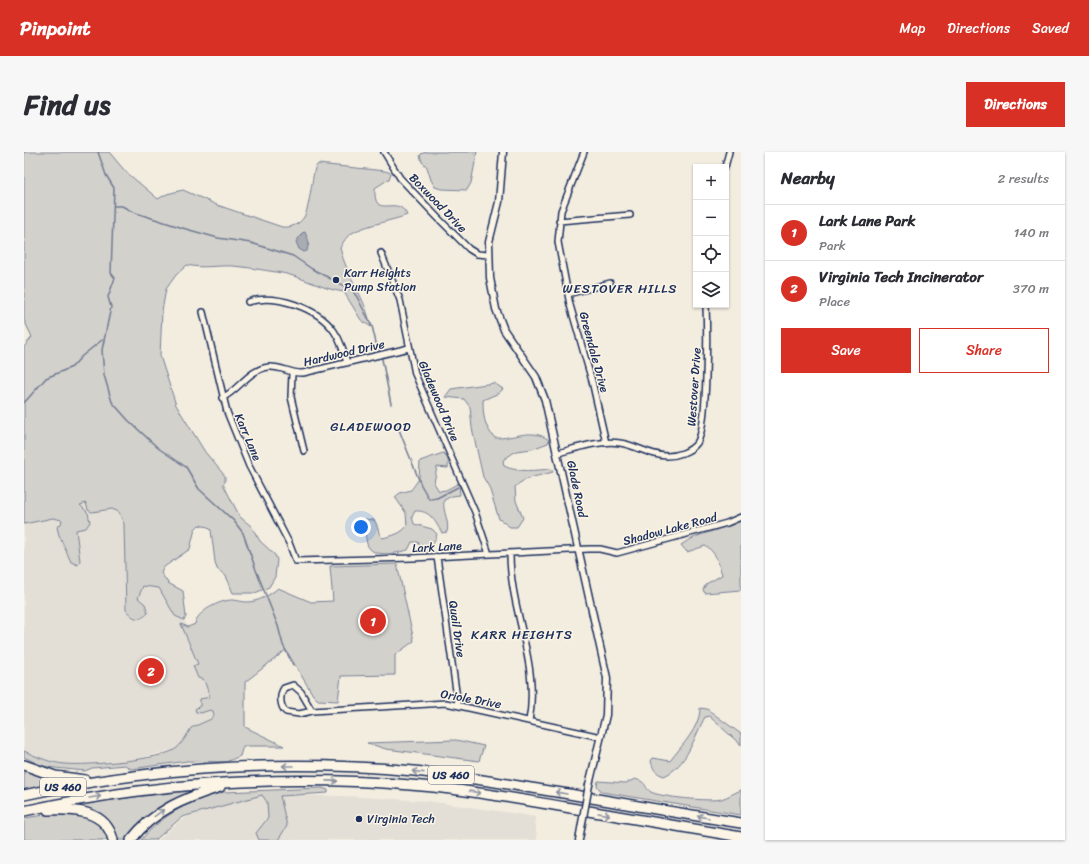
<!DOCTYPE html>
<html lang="en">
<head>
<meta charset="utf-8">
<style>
	body { margin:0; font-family:Sriracha,sans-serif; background:#f7f7f7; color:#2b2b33 }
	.controls { position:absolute; right:12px; top:12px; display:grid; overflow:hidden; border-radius:0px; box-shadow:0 1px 3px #0004 }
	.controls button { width:36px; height:36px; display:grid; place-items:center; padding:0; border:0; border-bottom:1px solid #e1e1e2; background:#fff; color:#2b2b33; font:20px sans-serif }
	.you { position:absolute; left:337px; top:375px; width:14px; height:14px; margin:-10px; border:3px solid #fff; border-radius:50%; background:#1a73e8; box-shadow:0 0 0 6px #1a73e833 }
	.badge { display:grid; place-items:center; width:26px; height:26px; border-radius:50%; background:#d93025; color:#fff; font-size:13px; font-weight:700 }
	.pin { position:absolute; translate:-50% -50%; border:2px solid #fff; box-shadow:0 1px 4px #0006 }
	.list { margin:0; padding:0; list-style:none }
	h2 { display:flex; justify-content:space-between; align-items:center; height:52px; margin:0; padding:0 16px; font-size:17px }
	h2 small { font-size:13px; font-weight:400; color:#7c7c81 }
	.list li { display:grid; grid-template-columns:26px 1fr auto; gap:12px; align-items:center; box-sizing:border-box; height:56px; padding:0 16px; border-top:1px solid #e1e1e2 }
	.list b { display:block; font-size:15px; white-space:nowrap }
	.list p { margin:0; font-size:13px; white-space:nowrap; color:#7c7c81 }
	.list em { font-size:13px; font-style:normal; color:#7c7c81 }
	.actions { display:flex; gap:8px; padding:12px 16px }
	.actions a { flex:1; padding:9px 0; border:1px solid #d93025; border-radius:0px; text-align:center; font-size:14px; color:#d93025 }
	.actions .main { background:#d93025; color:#fff }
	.icon { flex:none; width:22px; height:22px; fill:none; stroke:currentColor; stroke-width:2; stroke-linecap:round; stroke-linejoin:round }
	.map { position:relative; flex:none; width:717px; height:688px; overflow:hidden; border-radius:0px }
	header { display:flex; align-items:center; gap:24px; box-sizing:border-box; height:56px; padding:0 20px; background:#d93025; color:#fff }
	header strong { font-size:19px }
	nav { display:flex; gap:22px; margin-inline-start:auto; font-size:14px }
	.intro { display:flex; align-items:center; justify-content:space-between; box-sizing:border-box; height:96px; padding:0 24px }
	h1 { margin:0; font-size:28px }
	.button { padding:10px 18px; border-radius:0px; background:#d93025; color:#fff; font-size:14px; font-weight:700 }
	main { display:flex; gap:24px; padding:0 24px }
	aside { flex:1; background:#fff; border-radius:0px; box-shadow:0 1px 3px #0004 }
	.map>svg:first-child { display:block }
	.built { fill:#e3dfd6 }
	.green { fill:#d3d1cc; stroke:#778095 }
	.water { fill:#a9acb3; stroke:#707a91 }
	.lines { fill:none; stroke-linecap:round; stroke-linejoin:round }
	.stream { stroke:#707a91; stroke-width:1.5 }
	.minor-casing { stroke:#1b2f5e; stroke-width:8 }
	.tertiary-casing { stroke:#1b2f5e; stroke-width:9 }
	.motorway-casing { stroke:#1b2f5e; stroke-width:12 }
	.minor { stroke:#fcf5e5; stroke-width:5 }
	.tertiary { stroke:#fcf5e5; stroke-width:6 }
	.motorway { stroke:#fcf5e5; stroke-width:9 }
	.tertiary-bridge-casing { stroke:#1b2f5e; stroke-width:9; stroke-linecap:butt }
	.tertiary-bridge { stroke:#fcf5e5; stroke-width:6 }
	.oneway { stroke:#8c92a2 }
	.poi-dot { fill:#1b2f5e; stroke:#fcf5e5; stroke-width:1.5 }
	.labels { text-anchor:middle; stroke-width:3; stroke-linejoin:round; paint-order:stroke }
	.shield { fill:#fcf5e5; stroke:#5e6a86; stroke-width:1 }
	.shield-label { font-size:11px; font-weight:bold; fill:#1b2f5e }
	.street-label { font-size:12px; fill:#1b2f5e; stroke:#fcf5e5 }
	.poi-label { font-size:12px; fill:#1b2f5e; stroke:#fcf5e5; text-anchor:start }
	.neighbourhood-label { font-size:13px; letter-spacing:1px; fill:#1b2f5e; stroke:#fcf5e5 }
</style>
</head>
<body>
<header>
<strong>Pinpoint</strong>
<nav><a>Map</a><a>Directions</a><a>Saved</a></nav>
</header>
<div class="intro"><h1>Find us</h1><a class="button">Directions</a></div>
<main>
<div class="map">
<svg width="717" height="688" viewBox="0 0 717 688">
	<rect width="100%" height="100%" fill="#f3ede0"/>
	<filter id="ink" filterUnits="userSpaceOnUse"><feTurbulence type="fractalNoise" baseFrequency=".025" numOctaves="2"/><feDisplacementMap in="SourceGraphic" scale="8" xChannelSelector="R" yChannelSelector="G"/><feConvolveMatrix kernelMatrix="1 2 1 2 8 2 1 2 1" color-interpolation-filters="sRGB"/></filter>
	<g filter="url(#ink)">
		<path class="built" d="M62,351L63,355L72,360L88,357L95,360L97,364L100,372L102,458L112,467L118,465L122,463L121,452L114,446L119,434L135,436L151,464L160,468L164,475L160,472L174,512L172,514L177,526L180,528L186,545L182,547L177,561L186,557L189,559L190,565L167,576L161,586L152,597L101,610L41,612L14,606L0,599V372L29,366L38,368L35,383L40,393L52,382L53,378L62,376L66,370V365L55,353Z
			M238,643L321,644L403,649L494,662L511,665L513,688H134L156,669L173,660L218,645Z"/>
		<path class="green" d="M0,0H85L101,19L134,47L143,42L159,38L193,53L258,75C266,76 275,73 280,65C285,58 288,26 291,16L294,12L361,19L367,21L365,27L351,36C349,70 373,41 383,63C369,69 333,74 323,85C320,88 318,93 316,96C323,126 341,143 347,175L337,168L320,140C296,137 276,123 252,120C238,118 223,115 209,114C193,113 179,117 163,113L152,123L142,137L138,159L136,204L152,253L181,300L201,324V330L199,332L216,365L227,374L236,389L251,403L253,408L251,425L245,435L231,441H209L202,424L193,417L191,410L187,378L184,375L175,373L171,377L166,397L140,415L137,421L144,431L159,439L162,465L160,468L151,464L135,436L119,434L114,446L121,452L124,461C115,470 109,467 102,458L100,372L95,360L88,357L68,360L64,358L62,351L56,353L64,361L66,370L62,376L52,378L56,409L54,413L47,410L35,383L33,375L37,372L38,368L29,366L0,372V195L8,185L0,168Z
			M401,0H453L447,31L443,38L417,37L411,35L407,28L403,15L398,10L396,3Z
			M470,231L479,237L475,241L459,248C459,263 460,275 471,286C490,287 508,275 525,288L524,291L508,297L492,299L479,308L480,314C494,321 513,318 527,317L529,320C516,324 500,325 491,335L492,349L499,366L493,375H486L475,367L465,335L459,325L448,276L446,255L440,247L421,245L427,237Z
			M419,301C424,304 425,310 424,316L413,315L410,331L415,339L422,338L435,331L436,343L428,344L420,348C418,360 426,369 423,380L418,381C411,369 406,358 391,359L388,365L390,372L408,377L413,382L407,398L400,403L394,390H388L384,398C373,401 348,407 343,392C341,384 341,375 340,367L350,368C355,374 353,380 358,386C368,384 377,382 383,374L382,361L371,345L376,341L387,338L395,327L396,309Z
			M717,368V438L681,441L679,438L682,432L698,423C695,412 692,399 681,394L663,400L657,393C674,380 698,379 717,368Z
			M373,412L390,489L371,503V523L317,524L314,549L294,548L289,543L262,498L221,530V575L260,594H219L216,604L202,610L163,609L107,617L101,613L68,616L61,619L31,616L18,614L0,605V599C13,605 27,611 41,612C61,614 139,608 153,596C159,590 163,583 167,576L187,567L190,563L189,559L186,558L177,561L172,560L171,557L176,554V547L186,545L180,528L174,526L169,514L174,512L157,472L164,475L171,472C172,460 196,448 208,448C213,448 218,450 223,450C234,450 246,443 254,436L287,450L309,449L306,414Z
			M676,556L683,557L717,582V593L685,564L681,565C670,585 663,614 640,624C631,621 629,617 627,609L629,606L646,609C657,594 676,576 676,556Z
			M432,588L460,594L455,609L362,597L343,591Z
			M0,617L32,629L0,638Z
			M611,627C625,631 619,635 627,640C635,645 688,650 697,647C704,645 710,641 717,638V663L578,640L573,634L574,629L602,631Z
			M183,636L169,641L103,688H91L85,673L45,655L71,650Z
			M298,636L304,638V641L256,644L263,674L254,688H235L232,681L244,666L243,650L238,643L158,665L131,688H117C139,662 167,648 200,640Z
			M28,662C49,662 78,663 84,688H0V666Z"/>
		<path class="water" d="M281,80L285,90L283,99L280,100L275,97L272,90L278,81Z"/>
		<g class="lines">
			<path class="stream" d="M74,0L82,23L90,36L87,121L91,126L84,145L87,155L78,198L80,223L88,250L104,268L134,296L162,315L175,337L210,369L219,381L232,418L254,474L259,493L269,513
				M90,54H98L109,60L162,77L194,86L227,91L269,104L288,117L328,138L333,145L348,174L352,191L356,199
				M358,207L367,252
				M0,251L22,226L48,215L58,204L78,188
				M372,270L397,333L405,347L413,346L434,335"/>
			<g class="minor-casing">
				<path id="minor" d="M360,0L376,26L414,66L445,97L453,102L464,103
					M560,0L537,59L534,90L546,153L568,229L582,291
					M701,15L705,0
					M535,69L606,63
					M357,101L376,148L391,222L451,360L465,402
					M544,142L586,131
					M224,150C251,141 294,156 310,179C317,189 320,200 323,211
					M179,160L203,260L225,314L265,391L272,409L388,406L565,397H576L593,401L703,371L717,365
					M268,221L267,245L280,299
					M198,246C215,238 225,217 245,215C257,214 267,222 279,221L385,196
					M534,301C553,296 576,288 596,291C612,293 626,304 643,304C653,304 666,300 673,291C684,276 683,176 682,153
					M486,402C486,459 516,512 505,569
					M413,405L434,553
					M288,559L275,562L262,560C256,555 255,543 260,536L269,533L277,540L288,559L422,551L577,585"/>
			</g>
			<g class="tertiary-casing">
				<path id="tertiary" d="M479,0L475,50L465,90L466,126L472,157L480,178L512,225L521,248L583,526L582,563L565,633
					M555,688L558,671"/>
			</g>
			<g class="motorway-casing">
				<path id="motorway" d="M0,613L31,624L61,628
					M0,643C128,615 260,607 390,619C442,624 493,634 545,642C602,652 660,662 717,671
					M24,658C50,657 82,658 89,688
					M0,659C131,630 264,622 398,634C446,638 494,647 541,655C600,665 658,675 717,685
					M107,688C130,658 161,646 196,635"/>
			</g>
			<use href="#minor" class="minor"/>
			<use href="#tertiary" class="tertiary"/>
			<use href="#motorway" class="motorway"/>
			<g class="tertiary-bridge-casing">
				<path id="tertiary-bridge" d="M558,671L565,633"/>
			</g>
			<use href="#tertiary-bridge" class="tertiary-bridge"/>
		</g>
		<defs><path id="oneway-shaft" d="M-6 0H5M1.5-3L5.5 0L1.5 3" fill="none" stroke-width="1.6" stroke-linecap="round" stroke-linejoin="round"/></defs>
		<g class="oneway">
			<use href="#oneway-shaft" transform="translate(264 614) rotate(180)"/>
			<use href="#oneway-shaft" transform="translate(394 620) rotate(-174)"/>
			<use href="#oneway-shaft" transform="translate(308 629) rotate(1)"/>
			<use href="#oneway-shaft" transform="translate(451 640) rotate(8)"/>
			<use href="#oneway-shaft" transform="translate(537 641) rotate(-170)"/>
			<use href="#oneway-shaft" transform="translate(71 645) rotate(-9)"/>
			<use href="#oneway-shaft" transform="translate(135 661) rotate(-36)"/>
			<use href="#oneway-shaft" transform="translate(580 662) rotate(10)"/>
			<use href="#oneway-shaft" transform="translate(679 665) rotate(-170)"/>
		</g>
	</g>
	<g class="poi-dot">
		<circle cx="312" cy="128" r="4"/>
		<circle cx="335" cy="667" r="4"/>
	</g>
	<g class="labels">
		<g class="shield">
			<rect x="404" y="614" width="46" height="18" rx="3"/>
			<rect x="16" y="626" width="46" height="18" rx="3"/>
		</g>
		<g class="shield-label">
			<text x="427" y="627">US 460</text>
			<text x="39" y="639">US 460</text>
		</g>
		<g class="street-label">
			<text transform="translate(414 51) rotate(46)" y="4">Boxwood Drive</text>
			<text transform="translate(570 200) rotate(75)" y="4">Greendale Drive</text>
			<text transform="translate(320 201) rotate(-13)" y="4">Hardwood Drive</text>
			<text transform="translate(670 235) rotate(-86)" y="4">Westover Drive</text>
			<text transform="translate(415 249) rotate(67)" y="4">Gladewood Drive</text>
			<text transform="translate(224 285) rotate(67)" y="4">Karr Lane</text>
			<text transform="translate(553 337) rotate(78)" y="4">Glade Road</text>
			<text transform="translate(646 377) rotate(-15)" y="4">Shadow Lake Road</text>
			<text transform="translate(413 395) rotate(-3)" y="4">Lark Lane</text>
			<text transform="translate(433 477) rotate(82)" y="4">Quail Drive</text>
			<text transform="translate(447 547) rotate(10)" y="4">Oriole Drive</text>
		</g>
		<g class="poi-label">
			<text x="320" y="125">Karr Heights<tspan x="320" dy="14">Pump Station</tspan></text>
			<text x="343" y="671">Virginia Tech</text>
		</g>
		<g class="neighbourhood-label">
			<text x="596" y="141">WESTOVER HILLS</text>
			<text x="347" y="279">GLADEWOOD</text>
			<text x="498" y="487">KARR HEIGHTS</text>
		</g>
	</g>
</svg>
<div class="controls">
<button>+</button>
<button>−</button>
<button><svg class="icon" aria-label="locate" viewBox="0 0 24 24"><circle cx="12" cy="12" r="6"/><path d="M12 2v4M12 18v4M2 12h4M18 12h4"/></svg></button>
<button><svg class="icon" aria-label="layers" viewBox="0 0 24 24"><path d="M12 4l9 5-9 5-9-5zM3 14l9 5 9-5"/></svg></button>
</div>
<div class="you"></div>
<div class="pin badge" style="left:349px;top:469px">1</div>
<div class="pin badge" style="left:127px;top:519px">2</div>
</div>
<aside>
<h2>Nearby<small>2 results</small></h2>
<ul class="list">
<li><span class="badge">1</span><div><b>Lark Lane Park</b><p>Park</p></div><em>140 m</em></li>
<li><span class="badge">2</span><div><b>Virginia Tech Incinerator</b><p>Place</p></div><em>370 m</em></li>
</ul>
<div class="actions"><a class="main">Save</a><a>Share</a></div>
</aside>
</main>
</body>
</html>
